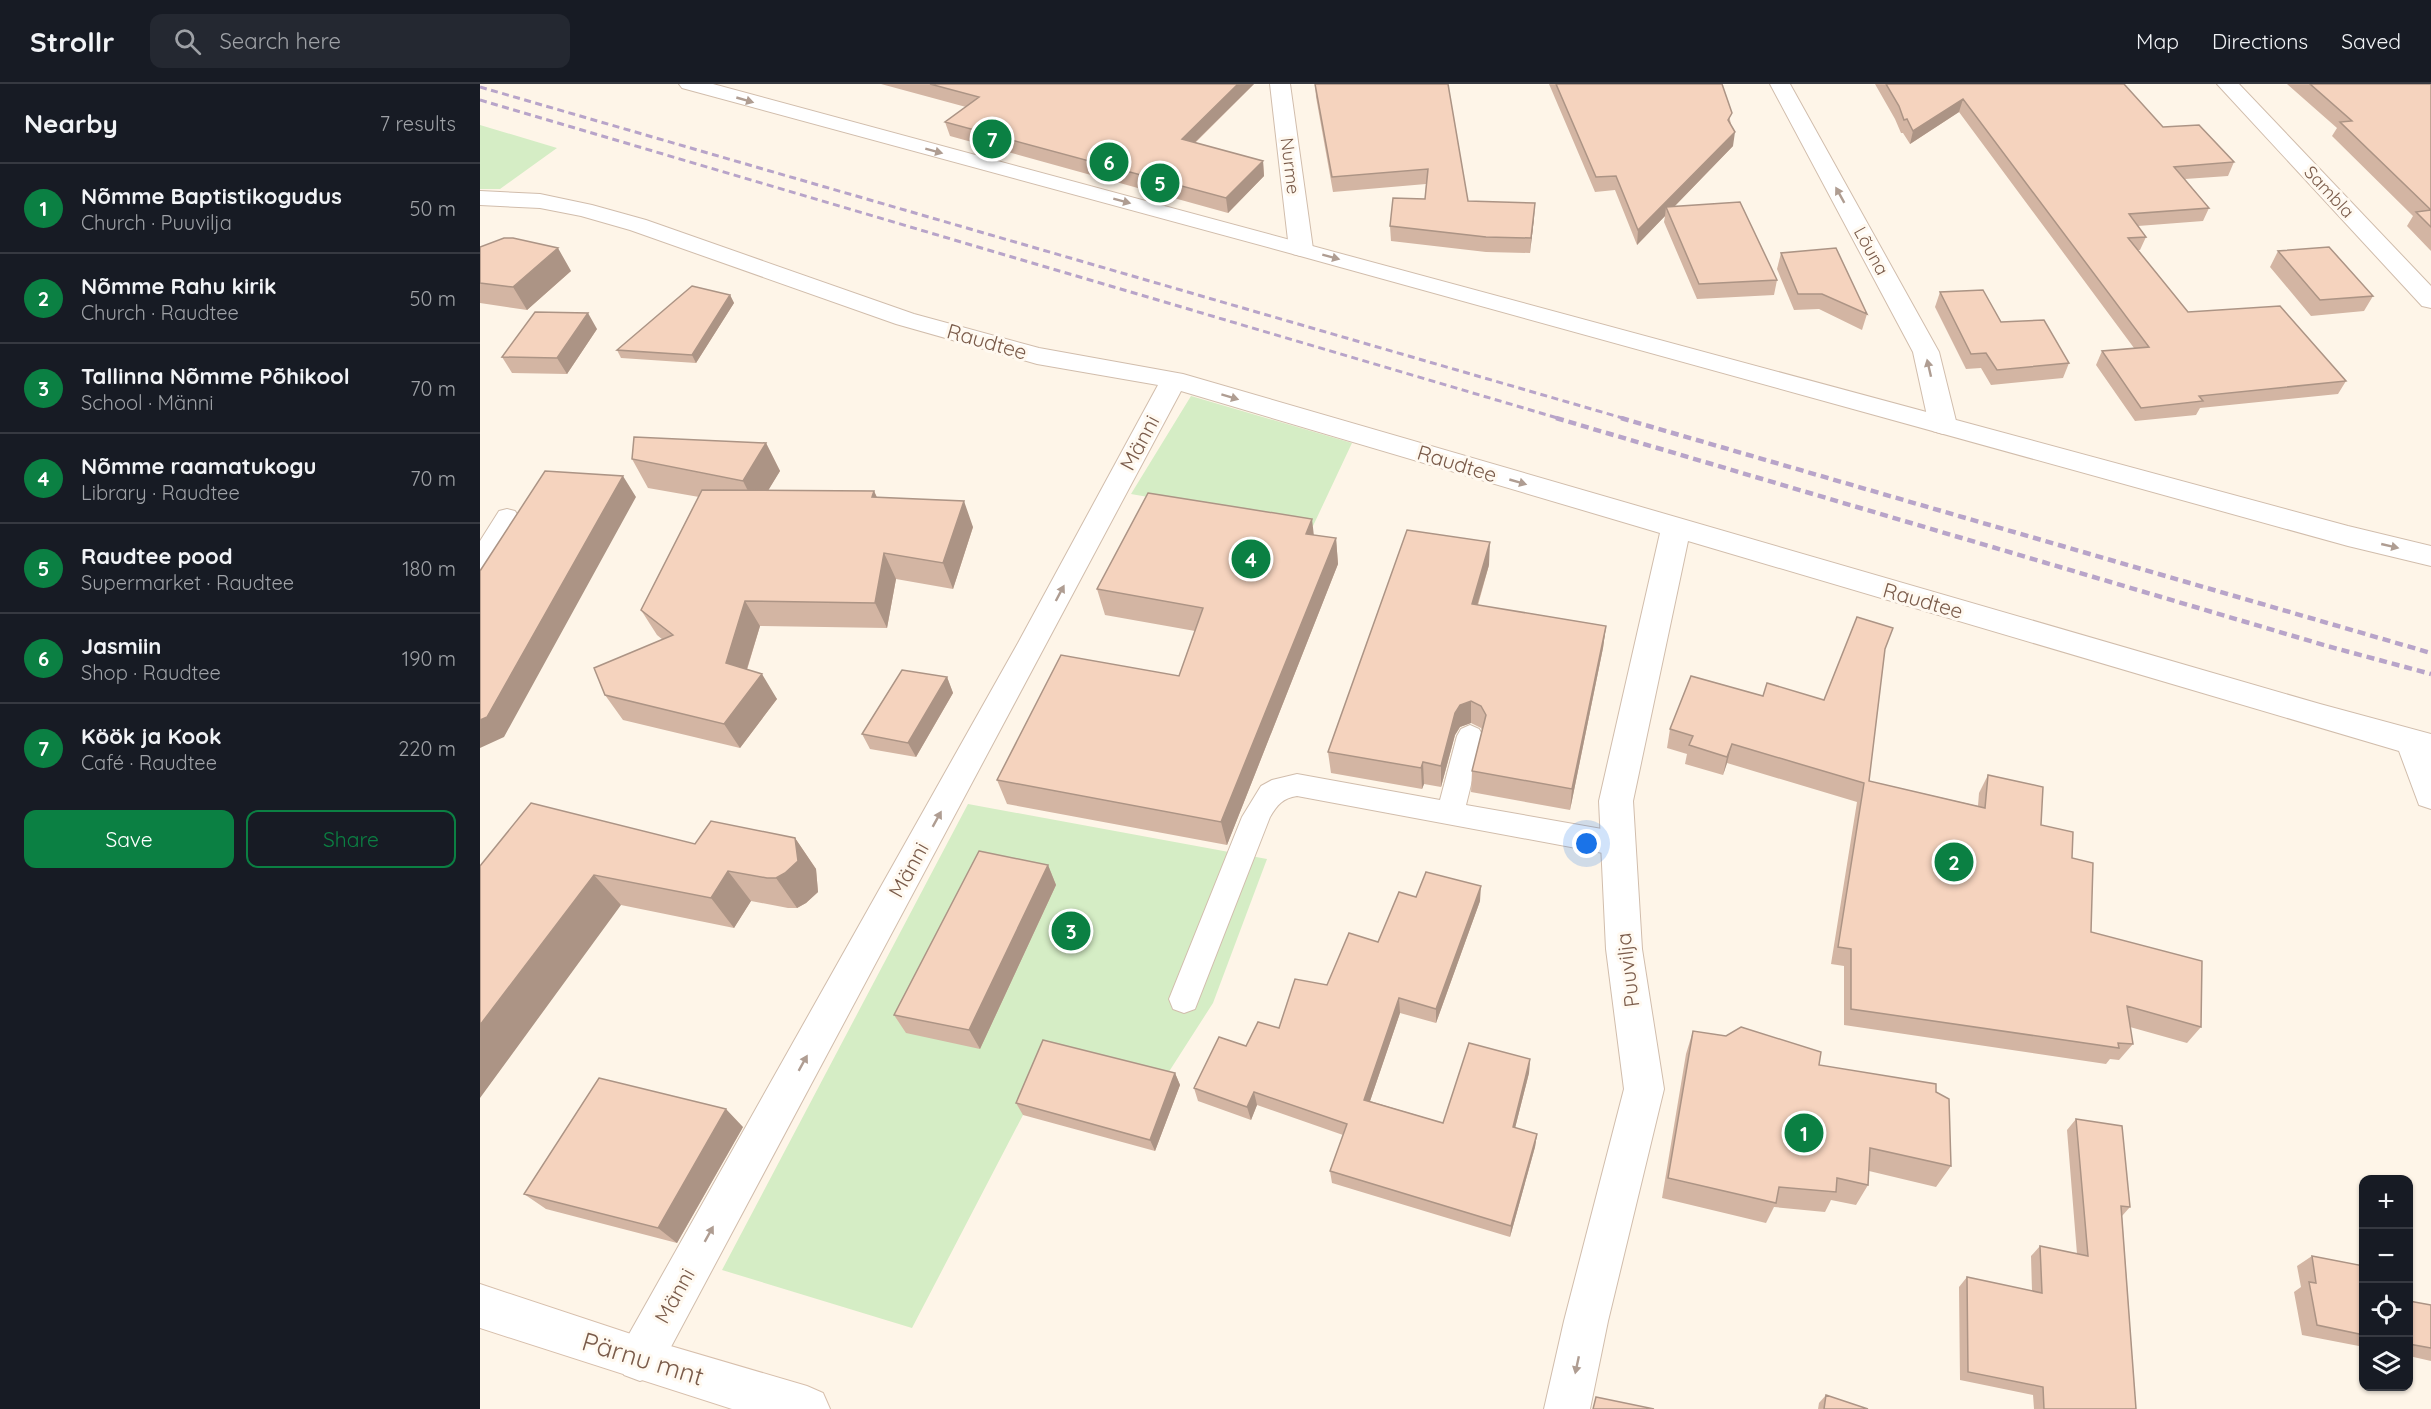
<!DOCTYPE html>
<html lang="en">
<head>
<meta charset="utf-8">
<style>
	body { margin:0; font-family:Quicksand,sans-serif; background:#242831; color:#f1f3f6 }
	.controls { position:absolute; right:18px; bottom:18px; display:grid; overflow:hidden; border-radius:12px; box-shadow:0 2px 4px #0004 }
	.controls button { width:54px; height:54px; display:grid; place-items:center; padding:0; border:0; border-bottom:2px solid #363941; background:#171b24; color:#f1f3f6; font:30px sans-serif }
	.you { position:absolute; left:1107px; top:760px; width:21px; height:21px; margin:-15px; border:4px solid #fff; border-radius:50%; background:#1a73e8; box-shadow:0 0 0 9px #1a73e833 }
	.badge { display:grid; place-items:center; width:39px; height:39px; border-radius:50%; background:#0b8043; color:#fff; font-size:20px; font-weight:700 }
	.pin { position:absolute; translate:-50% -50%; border:3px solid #fff; box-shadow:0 2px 6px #0006 }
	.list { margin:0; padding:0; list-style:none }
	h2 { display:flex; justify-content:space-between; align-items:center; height:78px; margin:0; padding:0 24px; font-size:26px }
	h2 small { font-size:20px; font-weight:400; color:#9ea1a6 }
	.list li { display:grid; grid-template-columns:39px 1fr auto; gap:18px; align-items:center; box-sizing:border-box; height:90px; padding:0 24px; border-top:2px solid #363941 }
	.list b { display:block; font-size:22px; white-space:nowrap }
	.list p { margin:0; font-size:20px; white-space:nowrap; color:#9ea1a6 }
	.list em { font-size:20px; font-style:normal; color:#9ea1a6 }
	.actions { display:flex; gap:12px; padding:18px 24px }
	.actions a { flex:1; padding:14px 0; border:2px solid #0b8043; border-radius:12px; text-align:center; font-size:21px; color:#0b8043 }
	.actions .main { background:#0b8043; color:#fff }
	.icon { flex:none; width:33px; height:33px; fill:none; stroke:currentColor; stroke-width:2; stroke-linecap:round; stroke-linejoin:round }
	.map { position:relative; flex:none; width:1951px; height:1325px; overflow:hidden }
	header { display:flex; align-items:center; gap:36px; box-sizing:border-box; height:84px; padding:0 30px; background:#171b24; border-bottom:2px solid #363941 }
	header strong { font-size:28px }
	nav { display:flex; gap:33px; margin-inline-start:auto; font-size:21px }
	.search { width:420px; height:54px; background:#242831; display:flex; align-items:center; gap:15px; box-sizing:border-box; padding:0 21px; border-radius:12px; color:#9ea1a6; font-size:22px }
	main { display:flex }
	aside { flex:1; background:#171b24 }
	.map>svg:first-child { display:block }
	.green { fill:#d5edc5 }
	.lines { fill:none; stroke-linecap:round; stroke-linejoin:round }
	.service-casing { stroke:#d1bdac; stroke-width:2 }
	.minor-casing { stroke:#d1bdac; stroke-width:2 }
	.tertiary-casing { stroke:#d1bdac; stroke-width:2 }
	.secondary-casing { stroke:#d7bfac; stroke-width:2 }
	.service { fill:#fff; fill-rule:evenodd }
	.minor { fill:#fff; fill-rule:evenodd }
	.tertiary { fill:#fff; fill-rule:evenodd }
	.secondary { fill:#fff; fill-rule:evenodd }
	.rail-far1 { stroke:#b8a4c9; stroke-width:3; stroke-dasharray:7 4.5; stroke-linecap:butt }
	.rail { stroke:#b8a4c9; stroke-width:4.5; stroke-dasharray:8 5; stroke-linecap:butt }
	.wall { fill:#d3b5a3 }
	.shaded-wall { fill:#ac9485 }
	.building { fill:#f5d3be; stroke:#ac9485; stroke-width:1.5 }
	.oneway { fill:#af9d92 }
	.labels { text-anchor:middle; stroke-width:6; stroke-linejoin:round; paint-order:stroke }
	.far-street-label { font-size:18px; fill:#7a5b4a; stroke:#fff9f0 }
	.street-label { font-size:21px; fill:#7a5b4a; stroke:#fff9f0 }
	.near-street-label { font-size:26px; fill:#7a5b4a; stroke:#fff9f0 }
</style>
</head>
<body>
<header>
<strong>Strollr</strong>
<div class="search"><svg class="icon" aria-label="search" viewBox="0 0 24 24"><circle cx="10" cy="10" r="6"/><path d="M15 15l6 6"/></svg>Search here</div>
<nav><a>Map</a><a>Directions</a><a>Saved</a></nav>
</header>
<main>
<aside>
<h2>Nearby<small>7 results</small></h2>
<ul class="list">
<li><span class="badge">1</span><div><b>Nõmme Baptistikogudus</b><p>Church · Puuvilja</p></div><em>50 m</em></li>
<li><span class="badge">2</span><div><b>Nõmme Rahu kirik</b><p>Church · Raudtee</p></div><em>50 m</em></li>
<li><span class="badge">3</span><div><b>Tallinna Nõmme Põhikool</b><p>School · Männi</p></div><em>70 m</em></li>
<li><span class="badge">4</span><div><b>Nõmme raamatukogu</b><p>Library · Raudtee</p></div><em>70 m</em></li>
<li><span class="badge">5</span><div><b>Raudtee pood</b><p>Supermarket · Raudtee</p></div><em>180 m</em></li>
<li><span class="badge">6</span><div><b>Jasmiin</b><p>Shop · Raudtee</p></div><em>190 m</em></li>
<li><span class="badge">7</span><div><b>Köök ja Kook</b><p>Café · Raudtee</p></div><em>220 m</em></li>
</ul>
<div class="actions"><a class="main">Save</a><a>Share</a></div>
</aside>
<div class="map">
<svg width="1951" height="1325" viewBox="0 0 1951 1325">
	<rect width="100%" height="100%" fill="#fef5e8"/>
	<path class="green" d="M0,41L77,64L20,105H0Z
		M711,312L872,359L833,442L651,410Z
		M488,720L787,775L733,919L683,997L569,969L543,1031L432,1244L242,1186Z"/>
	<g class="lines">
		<g class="service-casing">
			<path id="service" d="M27,425L35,427L39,433L9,482L0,485V457L19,427Z
				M990,641L999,645L1003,652L986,721L1139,748L1149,752L1153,760L1149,768L1139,772L817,712C803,714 797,721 790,733L715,925L704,929L693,925L689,915L762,733L781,702L792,696L817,690L960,716L977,652L981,645Z"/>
		</g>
		<g class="minor-casing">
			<path id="minor" d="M790,0H810L833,165L829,170L821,172L813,170L809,165Z
				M1290,0H1310L1459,268L1477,341L1473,347L1463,350L1453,347L1449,341L1433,268Z
				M1737,0H1759L1951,202V224L1942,222Z
				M0,107L60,110L112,121L166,136L434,230L559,264L703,290L1840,620L1951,650V725L1939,721L1919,667L1208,457L1153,717L1162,865L1184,1005L1128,1237L1110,1325H1064L1084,1237L1144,1005L1126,865L1119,717L1180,449L701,307L176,1291L160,1297L144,1291L138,1275L144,1259L538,559L678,301L557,280L416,240L150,146L101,132L60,124L0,121Z"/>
		</g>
		<g class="tertiary-casing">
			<path id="tertiary" d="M199,0H233L1868,442L1951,462V482L1868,462L813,170L202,4Z"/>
		</g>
		<g class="secondary-casing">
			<path id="secondary" d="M0,1200L160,1253L327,1302L343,1309L350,1325H252L0,1244Z"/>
		</g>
		<use href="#service" class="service"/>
		<use href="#minor" class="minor"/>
		<use href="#tertiary" class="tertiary"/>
		<use href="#secondary" class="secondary"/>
		<path class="rail-far1" d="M0,3L1146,335
			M0,16L1081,335"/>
		<path class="rail" d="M1076,334L1847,562L1951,590
			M1141,334L1951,569"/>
	</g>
	<path class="wall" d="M401,0H774L715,59L783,77L784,92L748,129L470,52L465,38L486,23Z
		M835,0H968L988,117L1054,134L1050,169L1006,168L911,157L910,142L945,115L946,100L853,108L836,13Z
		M1069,0H1242L1251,40L1253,62L1194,123L1297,196L1294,211L1217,215L1184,138L1185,132L1157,161L1135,106L1115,108Z
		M1395,0H1644L1683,43L1754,78L1748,92L1705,95L1729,124L1723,137L1658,142L1666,153L1660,166H1658L1708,228L1866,297L1858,310L1720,324L1716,331L1655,337L1616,281L1622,267L1654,264L1479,28L1430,60L1423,49H1421L1415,35Z
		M1807,0H1951V167L1927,142L1933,132L1852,52L1857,44Z
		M0,163L91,187L47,226L0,219Z
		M1798,167L1893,212L1884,227L1831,232L1790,183Z
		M1301,169L1387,230L1382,246L1339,225L1314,226L1297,185Z
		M1460,208L1521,238L1589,279L1583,294L1511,301L1501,284L1486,285L1455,223Z
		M250,211L254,219L216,279L141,274L137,266Z
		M117,245L87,290L32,289L22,273Z
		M286,359L300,387L288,406L394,407L397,413L493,443L473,505L416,495L407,544L280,542L267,586L297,615L260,664L143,636L125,611L183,556L177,551L161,526L219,413L168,404L152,375Z
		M834,451L856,454L858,480L747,761L527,720L517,696L699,592L715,547L625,531L617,505Z
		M1009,481L998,521L1126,542L1123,564L1090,726L991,708L992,687L1002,646L1001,644L991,639L980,643L975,651L961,703L944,700L942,705L851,689L848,668Z
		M1405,566L1389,697L1498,722L1499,709L1508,691L1561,741L1592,774L1611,848L1721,943L1707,959L1650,943L1653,960L1639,976L1630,975L1626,980L1364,941V882L1351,880L1377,718L1247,679L1243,691L1205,680L1207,670L1187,664L1190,645L1283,612L1344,616Z
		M467,593L473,609L436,673L390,665L382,650Z
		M315,754L336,785L338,808L326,819L317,824H308L271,817L254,844L141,821L0,782L215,760Z
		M568,781L576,801L500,965L426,949L414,931Z
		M1000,817L956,939L920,929L890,1017L963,1039L1050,975L1049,989L1035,1044L1057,1050L1055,1063L1030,1153L852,1099L850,1087L863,1051L777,1021L771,1036L718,1017L714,1004L766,962L799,944L847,901L898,858Z
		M1213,947L1339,981L1456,1008L1471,1082L1456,1103L1389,1087L1388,1101L1376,1121L1351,1116L1345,1128L1294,1123L1286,1139L1182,1114L1206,970Z
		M695,989L700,1001L675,1067L543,1031L536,1019Z
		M1596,1035L1650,1123L1642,1132L1656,1325H1554L1553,1311L1480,1296L1479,1203L1487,1193L1552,1207L1551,1172L1560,1162L1597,1170L1587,1046Z
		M263,1043L197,1159L66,1125L44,1110Z
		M1832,1172L1884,1182V1263L1822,1251L1814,1208L1821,1203L1817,1182Z
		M1929,1217L1951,1221V1277L1929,1272Z
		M1346,1311L1388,1325H1338L1339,1319Z"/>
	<path class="shaded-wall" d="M758,0H774L704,69L702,55Z
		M1483,15L1479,28L1430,60L1433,47Z
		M1255,48L1253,62L1188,129L1186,123L1185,132L1157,161L1158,146Z
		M783,77L784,92L748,129L746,114Z
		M1055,119L1054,134L1050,169L1051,154Z
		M78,164L91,187L47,226L33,203Z
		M250,211L254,219L216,279L212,271Z
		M108,229L117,245L87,290L77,274Z
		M286,359L300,387L277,425L263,397Z
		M143,392L156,413L24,653L0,664V636Z
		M394,407L405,433L392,413Z
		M484,417L493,443L473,505L463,479Z
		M832,435L835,461L826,450Z
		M856,454L858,480L747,761L741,738Z
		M1010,458L1009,481L991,542L992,520Z
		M404,469L416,495L407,544L395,519Z
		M265,517L280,542L261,604L246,579Z
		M1126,542L1123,564L1090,726L1092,705Z
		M282,590L297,615L260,664L244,640Z
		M467,593L473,609L436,673L428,659Z
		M991,617V639L980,643L975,651L961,703V682L975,629L980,621Z
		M1252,660L1247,679L1243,691L1247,673Z
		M943,678L944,700L942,705L941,684Z
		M315,754L336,785L338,808L326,819L317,824L296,794Z
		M568,781L576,801L500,965L489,946Z
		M248,787L271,817L254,844L231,814Z
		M114,791L141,821L0,1014V941Z
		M1001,802L1000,817L956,939V925Z
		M919,914L920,929L886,1029L884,1016Z
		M1050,975L1049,989L1032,1056L1033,1043Z
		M695,989L700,1001L675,1067L670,1056Z
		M774,1008L777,1021L771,1036L767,1023Z
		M246,1025L263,1043L197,1159L178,1144Z
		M1057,1050L1055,1063L1030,1153L1031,1142Z"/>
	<path class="building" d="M450,0H758L702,55L783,77L746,114L465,38L499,13Z
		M835,0H968L988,117L1055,119L1051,154L1006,153L910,142L913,114L945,115L948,85L852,93Z
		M1076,0H1242L1252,29L1248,36L1255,48L1158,146L1136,92L1116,93Z
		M1406,0H1644L1683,43L1719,41L1754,78L1694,83L1729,124L1649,130L1666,153L1648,154L1708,228L1800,222L1866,297L1719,312L1723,317L1661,324L1622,267L1669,263L1483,15L1433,47L1427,35L1424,36L1419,22Z
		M1830,0H1951V143L1936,128L1951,126L1860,38L1872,37Z
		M1260,118L1297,196L1219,200L1186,123Z
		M24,154H33L78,164L33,203L0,199V163Z
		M1849,163L1893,212L1840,216L1798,167Z
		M1356,164L1387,230L1342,210H1318L1301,169Z
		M212,202L250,211L212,271L137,266Z
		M1503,206L1521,238L1564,236L1589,279L1517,286L1506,269L1491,270L1460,208Z
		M55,228L108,229L77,274L22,273Z
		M154,353L286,359L263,397L152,375Z
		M65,387L143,392L7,633L0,636V487Z
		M222,406L394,407L392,413L484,417L463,479L404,469L395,519L265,517L246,579L282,590L244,640L125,611L114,584L193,551L161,526Z
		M668,409L832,435L826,450L856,454L741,738L517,696L581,571L699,592L723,524L617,505Z
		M927,446L1010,458L992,520L1126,542L1092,705L992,687L1006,631L1001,622L991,617L980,621L975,629L961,682L943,678L941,684L848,668Z
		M1377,533L1413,544L1405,565L1389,697L1505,724L1508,691L1563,703L1561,741L1593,748L1592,774L1613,779L1611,848L1722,877L1721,943L1647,922L1653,960L1638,959L1639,964L1371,925V865L1358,863L1384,699L1252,660L1247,673L1209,661L1213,652L1190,645L1211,592L1283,612L1287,599L1344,616Z
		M422,586L467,593L428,659L382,650Z
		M51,719L215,760L231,737L315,754L318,777L305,789L296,794H287L248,787L231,814L114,791L0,941V782Z
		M499,767L568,781L489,946L414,931Z
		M946,788L1001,802L956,925L919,914L884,1016L963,1039L989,959L1050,975L1033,1043L1057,1050L1031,1142L850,1087L867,1040L774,1008L767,1023L714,1004L739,953L766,962L778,938L799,944L815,895L847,901L869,849L898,858L919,808L936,813Z
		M1261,943L1341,968L1339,981L1456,1000V1008L1469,1015L1471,1082L1390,1064L1388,1101L1357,1094L1356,1108L1299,1103L1296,1119L1188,1094L1213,947L1246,952Z
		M563,956L695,989L670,1056L536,1019Z
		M119,994L246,1025L178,1144L44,1110Z
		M1596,1035L1642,1042L1650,1123L1641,1122L1656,1325H1564L1563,1303L1488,1288L1487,1193L1562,1209L1560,1162L1608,1172Z
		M1832,1172L1884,1182V1251L1837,1241L1829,1198L1836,1199Z
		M1929,1217L1951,1221V1264L1929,1260Z
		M1346,1311L1388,1325H1344Z
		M1116,1313L1174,1325H1113Z"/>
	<defs><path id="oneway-solid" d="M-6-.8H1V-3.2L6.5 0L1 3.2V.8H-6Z" transform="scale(1.5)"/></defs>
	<g class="oneway">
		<use href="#oneway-solid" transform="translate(265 16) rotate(16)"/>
		<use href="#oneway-solid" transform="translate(454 67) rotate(15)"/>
		<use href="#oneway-solid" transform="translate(1360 111) rotate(-119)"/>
		<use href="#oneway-solid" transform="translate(642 117) rotate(15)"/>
		<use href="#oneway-solid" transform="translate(851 173) rotate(15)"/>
		<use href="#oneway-solid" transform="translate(1449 284) rotate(-103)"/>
		<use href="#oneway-solid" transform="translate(750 313) rotate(17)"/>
		<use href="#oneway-solid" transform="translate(1038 398) rotate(16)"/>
		<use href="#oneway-solid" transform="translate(1910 462) rotate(13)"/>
		<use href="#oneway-solid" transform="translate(580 509) rotate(-62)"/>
		<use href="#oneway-solid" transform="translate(457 735) rotate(-61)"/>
		<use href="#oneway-solid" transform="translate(323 979) rotate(-61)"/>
		<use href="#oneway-solid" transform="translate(229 1150) rotate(-61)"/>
		<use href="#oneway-solid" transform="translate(1097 1281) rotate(102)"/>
	</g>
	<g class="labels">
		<g class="far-street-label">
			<text transform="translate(810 82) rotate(83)" y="6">Nurme</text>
			<text transform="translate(1849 108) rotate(47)" y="6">Sambla</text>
			<text transform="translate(1391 167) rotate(61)" y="6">Lõuna</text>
		</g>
		<g class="street-label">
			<text transform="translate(507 258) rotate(16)" y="7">Raudtee</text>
			<text transform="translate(660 359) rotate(-62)" y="7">Männi</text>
			<text transform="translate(977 380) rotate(17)" y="7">Raudtee</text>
			<text transform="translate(1443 517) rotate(16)" y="7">Raudtee</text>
			<text transform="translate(429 786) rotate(-61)" y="7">Männi</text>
			<text transform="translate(1148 886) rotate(-97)" y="7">Puuvilja</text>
			<text transform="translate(195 1212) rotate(-61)" y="7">Männi</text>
		</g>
		<g class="near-street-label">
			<text transform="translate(163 1275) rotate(17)" y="9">Pärnu mnt</text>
		</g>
	</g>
</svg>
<div class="controls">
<button>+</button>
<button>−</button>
<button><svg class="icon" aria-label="locate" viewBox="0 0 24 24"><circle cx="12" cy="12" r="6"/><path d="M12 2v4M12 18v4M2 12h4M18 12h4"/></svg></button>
<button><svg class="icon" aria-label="layers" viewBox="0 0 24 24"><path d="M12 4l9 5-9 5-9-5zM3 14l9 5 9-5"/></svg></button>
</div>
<div class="you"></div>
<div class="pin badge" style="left:1324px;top:1049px">1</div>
<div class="pin badge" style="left:1474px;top:778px">2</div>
<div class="pin badge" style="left:591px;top:847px">3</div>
<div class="pin badge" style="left:771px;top:475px">4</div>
<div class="pin badge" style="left:680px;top:99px">5</div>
<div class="pin badge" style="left:629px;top:78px">6</div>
<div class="pin badge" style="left:512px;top:55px">7</div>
</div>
</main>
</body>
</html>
